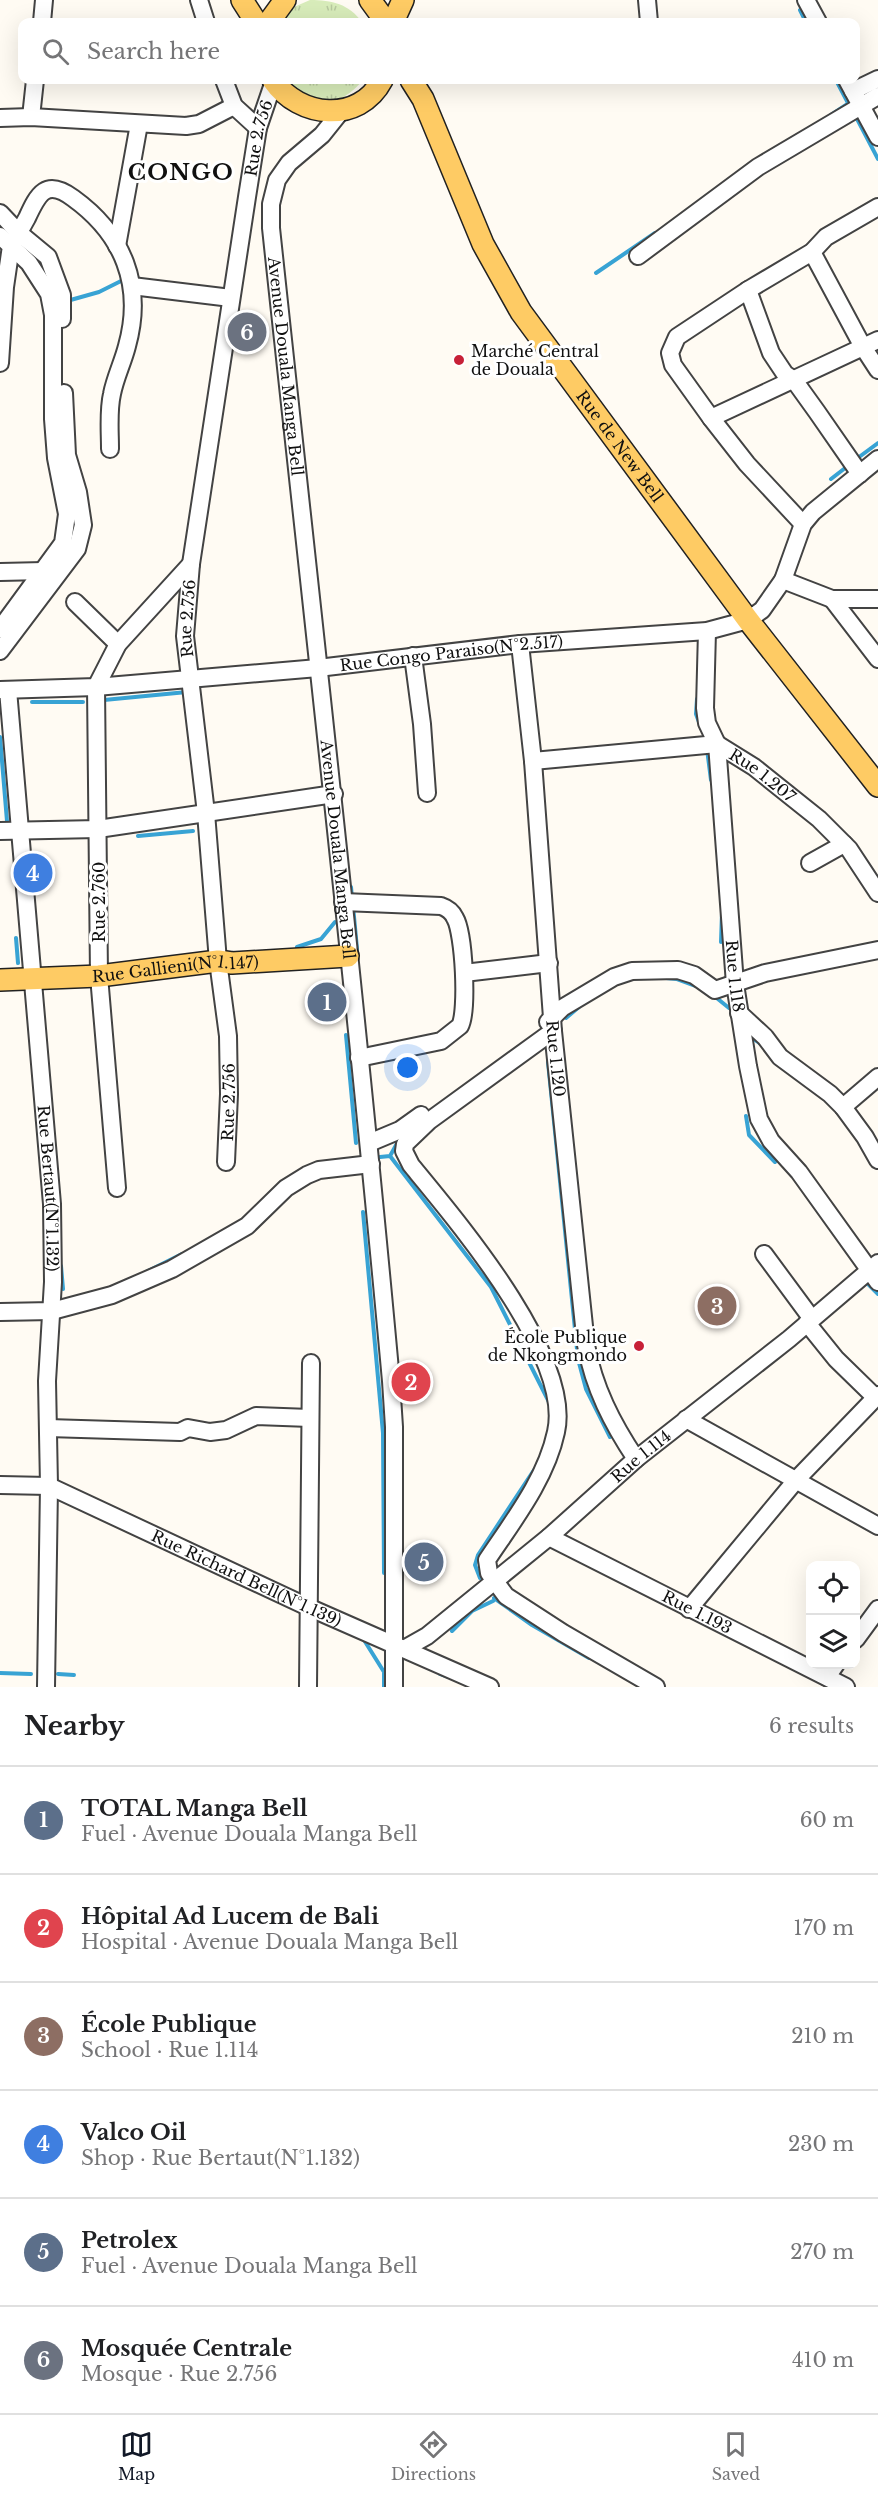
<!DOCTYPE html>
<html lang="en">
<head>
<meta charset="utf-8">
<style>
	body { margin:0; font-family:"Libre Baskerville",serif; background:#f2f2f2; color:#202124 }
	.controls { position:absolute; right:18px; bottom:18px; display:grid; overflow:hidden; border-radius:12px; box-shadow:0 6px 24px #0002 }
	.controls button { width:54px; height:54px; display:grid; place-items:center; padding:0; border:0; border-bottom:2px solid #e0e0e0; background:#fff; color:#202124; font:30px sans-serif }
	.you { position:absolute; left:408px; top:1068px; width:21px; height:21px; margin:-15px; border:4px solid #fff; border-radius:50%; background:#1a73e8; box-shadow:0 0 0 9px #1a73e833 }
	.badge { display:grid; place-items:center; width:39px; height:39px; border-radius:50%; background:#111827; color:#fff; font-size:20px; font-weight:700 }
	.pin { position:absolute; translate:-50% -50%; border:3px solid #fff; box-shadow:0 2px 6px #0006 }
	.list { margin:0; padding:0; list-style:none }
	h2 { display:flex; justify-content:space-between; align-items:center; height:78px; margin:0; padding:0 24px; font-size:26px }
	h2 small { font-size:20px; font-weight:400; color:#757577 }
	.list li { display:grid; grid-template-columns:39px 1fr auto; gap:18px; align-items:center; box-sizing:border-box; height:108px; padding:0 24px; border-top:2px solid #e0e0e0 }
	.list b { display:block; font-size:22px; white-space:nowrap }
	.list p { margin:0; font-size:20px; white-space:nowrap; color:#757577 }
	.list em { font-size:20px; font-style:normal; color:#757577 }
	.icon { flex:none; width:33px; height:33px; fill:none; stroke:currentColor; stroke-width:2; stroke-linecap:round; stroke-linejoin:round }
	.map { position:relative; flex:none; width:878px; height:1687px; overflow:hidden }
	.search { position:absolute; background:#fff; box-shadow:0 6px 24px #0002; left:18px; right:18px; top:18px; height:66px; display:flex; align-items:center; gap:15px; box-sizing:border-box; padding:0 21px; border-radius:12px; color:#757577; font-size:22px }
	.sheet { height:726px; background:#fff }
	nav { display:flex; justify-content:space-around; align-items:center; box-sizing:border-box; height:84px; border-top:2px solid #e0e0e0; background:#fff; font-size:16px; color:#757577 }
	nav a { display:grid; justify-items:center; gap:3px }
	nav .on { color:#111827 }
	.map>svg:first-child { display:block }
	.grass { fill:url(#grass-tufts) }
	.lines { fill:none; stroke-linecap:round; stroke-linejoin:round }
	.stream { stroke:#38a3d4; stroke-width:4 }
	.minor-casing { stroke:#434343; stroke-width:20 }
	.major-casing { stroke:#212121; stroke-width:24 }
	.minor { stroke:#fff; stroke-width:16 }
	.major { stroke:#fecb64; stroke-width:21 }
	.poi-dot { fill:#c72037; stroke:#fff; stroke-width:2 }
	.labels { text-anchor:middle; stroke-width:6; stroke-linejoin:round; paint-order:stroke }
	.street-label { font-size:16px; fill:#101010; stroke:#fff }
	.poi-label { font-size:16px; fill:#101010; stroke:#fff; text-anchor:start }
	.district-label { font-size:22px; font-weight:bold; letter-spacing:1.5px; fill:#101010; stroke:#fff }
</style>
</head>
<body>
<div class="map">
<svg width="878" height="1687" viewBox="0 0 878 1687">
	<defs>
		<pattern id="grass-tufts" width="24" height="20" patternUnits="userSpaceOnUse" patternTransform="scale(1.5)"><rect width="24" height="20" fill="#d8ecba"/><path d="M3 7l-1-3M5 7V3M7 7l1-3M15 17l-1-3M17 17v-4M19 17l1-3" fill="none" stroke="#b8c99f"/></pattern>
	</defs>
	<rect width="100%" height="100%" fill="#fffbf3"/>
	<path class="grass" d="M310,0C332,0 349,4 362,22H278L294,7Z
		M277,80H363C350,96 330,108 309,102C298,99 286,86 277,80Z"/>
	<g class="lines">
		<path class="stream" d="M800,10L806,22
			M836,80L848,103
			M831,115L852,101
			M855,115L878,159
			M596,273L655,233
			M67,301L99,292L125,279
			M855,460L878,443
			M831,479L849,465
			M697,699L696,714L699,722
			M104,700L187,692
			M32,702H83
			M0,737L7,821
			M707,749L711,780
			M138,836L193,831
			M351,887L352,898
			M353,906L357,949
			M16,938L18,963
			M721,942L722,913
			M297,947L321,939L335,922
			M666,978L677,979L696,986
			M713,995L729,1008
			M566,1018L579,1007
			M346,1035L356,1143
			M751,1037L764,1046
			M548,1062L578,1359L586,1389L610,1437
			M746,1116L749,1135L775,1162
			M390,1156L491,1287L549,1402
			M390,1156L400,1138
			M380,1157L390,1156
			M363,1212L383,1433L384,1573
			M61,1266L63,1289
			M146,1272L182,1254
			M868,1284L878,1294
			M480,1578L475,1565L478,1555L534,1470
			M494,1598L532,1625L589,1658
			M452,1631L472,1611L493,1601
			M364,1640L384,1672V1687
			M0,1673L31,1674
			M58,1674L74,1675
			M440,1674L448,1677"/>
		<g class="minor-casing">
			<g id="minor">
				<path d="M199,0L206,22"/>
				<path d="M647,0L649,22"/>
				<path d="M806,0L818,22"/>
				<path d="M42,22L44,0"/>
				<path d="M224,80L234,106L258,128"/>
				<path d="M847,80L878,137"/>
				<path d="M853,91L878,79"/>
				<path id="s1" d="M342,110L322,135L289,163L277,180L271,204V228C312,612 356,996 391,1381L394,1427V1687"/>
				<path d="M31,117L35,80"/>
				<path d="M0,118L31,117L186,126L199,124L234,106"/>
				<path d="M0,213L19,233L48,257L62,295V319"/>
				<path d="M0,236L11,246L5,287L0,363"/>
				<path d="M117,246L139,124"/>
				<path d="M812,252L863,347L878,370"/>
				<path d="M638,256L758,167L878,96"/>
				<path d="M132,286L231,298"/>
				<path d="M748,290L771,353L785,374L794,380L817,412L860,474"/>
				<path d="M711,418L878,340"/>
				<path d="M803,524L747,464L711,418L673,365L670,353L677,337L748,290L812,252L826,237L878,207"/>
				<path d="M0,572L44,571"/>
				<path d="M783,580L803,524L813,512L878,459"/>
				<path d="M832,599L878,659"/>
				<path d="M75,602L118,644"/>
				<path d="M0,629L63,543L67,514L56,458L53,419V315L49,294L29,263L11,246C17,236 22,227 27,218C38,194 46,178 73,198C123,234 144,285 127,346C123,362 115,378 112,394C108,411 110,431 110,449"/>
				<path id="s2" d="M707,631L705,708L707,723L717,744L735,984L748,1066L759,1119L771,1141L799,1172L878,1282"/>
				<path id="s3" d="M520,644L533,761L553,1031L586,1345C594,1388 612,1423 636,1459"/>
				<path d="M0,651L77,549L83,525L78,492L67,455L64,393"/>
				<path d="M413,656L422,724L427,793"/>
				<path id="s4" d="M0,690L96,687L318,668L520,644L707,631L748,620L762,610L783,580L832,599H878"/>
				<path id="s5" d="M8,690L52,1204L53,1282L47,1381L49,1486L46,1687"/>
				<path id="s6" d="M533,761L717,744L754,767L819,819L849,849L878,893"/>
				<path d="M0,831L98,829L334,794"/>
				<path d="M810,863L844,844"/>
				<path d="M343,902L441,906C447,908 452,911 455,918C464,933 468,1011 460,1026L441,1041L359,1058"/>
				<path d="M464,973L549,963"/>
				<path d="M739,1013L765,1037L780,1057L830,1094L843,1107L865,1137L878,1160"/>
				<path d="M548,1022L562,1008L614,977L632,971L678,970L694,975L715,990L765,973L878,950"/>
				<path d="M553,1031L429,1121L405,1144L404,1151L411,1165C457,1221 573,1357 556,1432C546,1479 513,1521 487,1560L489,1573L506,1596L563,1633L656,1687"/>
				<path d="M843,1107L878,1077"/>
				<path d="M369,1143L400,1130L421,1115"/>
				<path id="s7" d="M226,1162L229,1094L228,1036L218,961L206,813L185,636L191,564L247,197L258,128L274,81"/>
				<path d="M117,1188L99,976L96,687L118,644L191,564"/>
				<path d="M764,1254L812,1319"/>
				<path d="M0,1312L52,1311L112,1295L172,1269L247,1226L286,1188L307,1175L319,1170L371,1164"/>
				<path d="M807,1323L836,1359L875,1397"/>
				<path d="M686,1419L878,1526"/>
				<path d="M48,1428L180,1432L188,1428L210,1432L226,1430L256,1416L310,1418"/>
				<path id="s8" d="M0,1485L49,1486L308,1607L490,1687"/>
				<path id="s9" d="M549,1537L846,1687"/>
				<path d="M689,1609L797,1479L878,1395"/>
				<path d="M856,1639L878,1609"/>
				<path id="s10" d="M404,1649L427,1636L549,1537L636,1459L789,1339L878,1263"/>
				<path d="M827,1677L836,1664"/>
				<path d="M308,1687L311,1363"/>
			</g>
		</g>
		<g class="major-casing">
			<g id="major">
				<path d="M242,0L256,22"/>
				<path d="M370,0L386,22"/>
				<path d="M269,22L285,0"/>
				<path d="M393,22L403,0"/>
				<path d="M273,80C299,118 359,124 382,80"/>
				<path id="s11" d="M411,80L423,99L483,244L521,312L748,620L878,786"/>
				<path id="s12" d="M0,980L99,976L218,961L232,963L348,956"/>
			</g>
		</g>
		<use href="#minor" class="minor"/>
		<use href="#major" class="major"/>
	</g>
	<g class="poi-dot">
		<circle cx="459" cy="360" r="6"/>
		<circle cx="639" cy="1346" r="6"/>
	</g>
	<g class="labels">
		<g class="street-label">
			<text dy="6" stroke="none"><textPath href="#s7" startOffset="1032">Rue 2.756</textPath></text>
			<text dy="6" stroke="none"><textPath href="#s1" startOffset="284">Avenue Douala Manga Bell</textPath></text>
			<text dy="6" stroke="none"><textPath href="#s11" startOffset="424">Rue de New Bell</textPath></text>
			<text dy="6" stroke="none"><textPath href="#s7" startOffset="546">Rue 2.756</textPath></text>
			<text dy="6" stroke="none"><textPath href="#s4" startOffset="453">Rue Congo Paraiso(N°2.517)</textPath></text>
			<text dy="6" stroke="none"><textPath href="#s6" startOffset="240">Rue 1.207</textPath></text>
			<text dy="6" stroke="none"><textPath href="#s1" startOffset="770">Avenue Douala Manga Bell</textPath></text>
			<text transform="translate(99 902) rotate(-90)" y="6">Rue 2.760</text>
			<text dy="6" stroke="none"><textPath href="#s12" startOffset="176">Rue Gallieni(N°1.147)</textPath></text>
			<text dy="6" stroke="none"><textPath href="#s2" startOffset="348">Rue 1.118</textPath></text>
			<text dy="6" stroke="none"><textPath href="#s3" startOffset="416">Rue 1.120</textPath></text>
			<text dy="6" stroke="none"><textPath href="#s7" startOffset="60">Rue 2.756</textPath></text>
			<text dy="6" stroke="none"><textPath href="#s5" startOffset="500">Rue Bertaut(N°1.132)</textPath></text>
			<text dy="6" stroke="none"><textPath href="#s10" startOffset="306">Rue 1.114</textPath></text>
			<text dy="6" stroke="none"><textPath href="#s8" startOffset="267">Rue Richard Bell(N°1.139)</textPath></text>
			<text dy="6" stroke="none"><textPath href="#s9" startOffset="166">Rue 1.193</textPath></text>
		</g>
		<g class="poi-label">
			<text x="471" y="357">Marché Central<tspan x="471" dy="18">de Douala</tspan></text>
			<text x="627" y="1343" text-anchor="end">École Publique<tspan x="627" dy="18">de Nkongmondo</tspan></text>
		</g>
		<g class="district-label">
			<text x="181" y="180">CONGO</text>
		</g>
	</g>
</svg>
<div class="controls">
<button><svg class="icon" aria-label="locate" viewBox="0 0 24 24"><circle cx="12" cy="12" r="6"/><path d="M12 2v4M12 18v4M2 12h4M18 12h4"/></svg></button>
<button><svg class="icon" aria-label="layers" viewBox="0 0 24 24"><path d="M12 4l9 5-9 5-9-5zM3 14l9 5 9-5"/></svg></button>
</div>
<div class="you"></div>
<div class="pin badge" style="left:327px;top:1002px;background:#5c6f8a">1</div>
<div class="pin badge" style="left:411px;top:1382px;background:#e0444e">2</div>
<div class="pin badge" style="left:717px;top:1306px;background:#8d6e63">3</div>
<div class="pin badge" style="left:33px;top:873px;background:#3f7fe0">4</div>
<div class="pin badge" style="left:424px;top:1562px;background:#5c6f8a">5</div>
<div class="pin badge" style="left:247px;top:332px;background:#6b7280">6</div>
<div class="search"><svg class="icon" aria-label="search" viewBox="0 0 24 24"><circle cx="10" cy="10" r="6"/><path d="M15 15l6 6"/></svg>Search here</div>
</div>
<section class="sheet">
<h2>Nearby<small>6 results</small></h2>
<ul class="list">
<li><span class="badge" style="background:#5c6f8a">1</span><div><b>TOTAL Manga Bell</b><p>Fuel · Avenue Douala Manga Bell</p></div><em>60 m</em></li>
<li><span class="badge" style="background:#e0444e">2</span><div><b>Hôpital Ad Lucem de Bali</b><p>Hospital · Avenue Douala Manga Bell</p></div><em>170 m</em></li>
<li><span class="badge" style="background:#8d6e63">3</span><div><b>École Publique</b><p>School · Rue 1.114</p></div><em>210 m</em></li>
<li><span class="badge" style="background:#3f7fe0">4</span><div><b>Valco Oil</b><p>Shop · Rue Bertaut(N°1.132)</p></div><em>230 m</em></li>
<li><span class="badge" style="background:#5c6f8a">5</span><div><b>Petrolex</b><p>Fuel · Avenue Douala Manga Bell</p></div><em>270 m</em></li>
<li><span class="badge" style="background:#6b7280">6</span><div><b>Mosquée Centrale</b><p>Mosque · Rue 2.756</p></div><em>410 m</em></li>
</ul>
</section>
<nav>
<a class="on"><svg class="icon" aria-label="map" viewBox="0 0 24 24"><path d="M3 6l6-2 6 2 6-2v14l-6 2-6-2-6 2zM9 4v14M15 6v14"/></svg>Map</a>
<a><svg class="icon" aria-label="directions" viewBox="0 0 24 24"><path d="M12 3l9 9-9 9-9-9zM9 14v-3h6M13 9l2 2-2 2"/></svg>Directions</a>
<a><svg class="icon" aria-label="saved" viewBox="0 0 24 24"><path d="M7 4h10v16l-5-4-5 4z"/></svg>Saved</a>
</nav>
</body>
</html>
